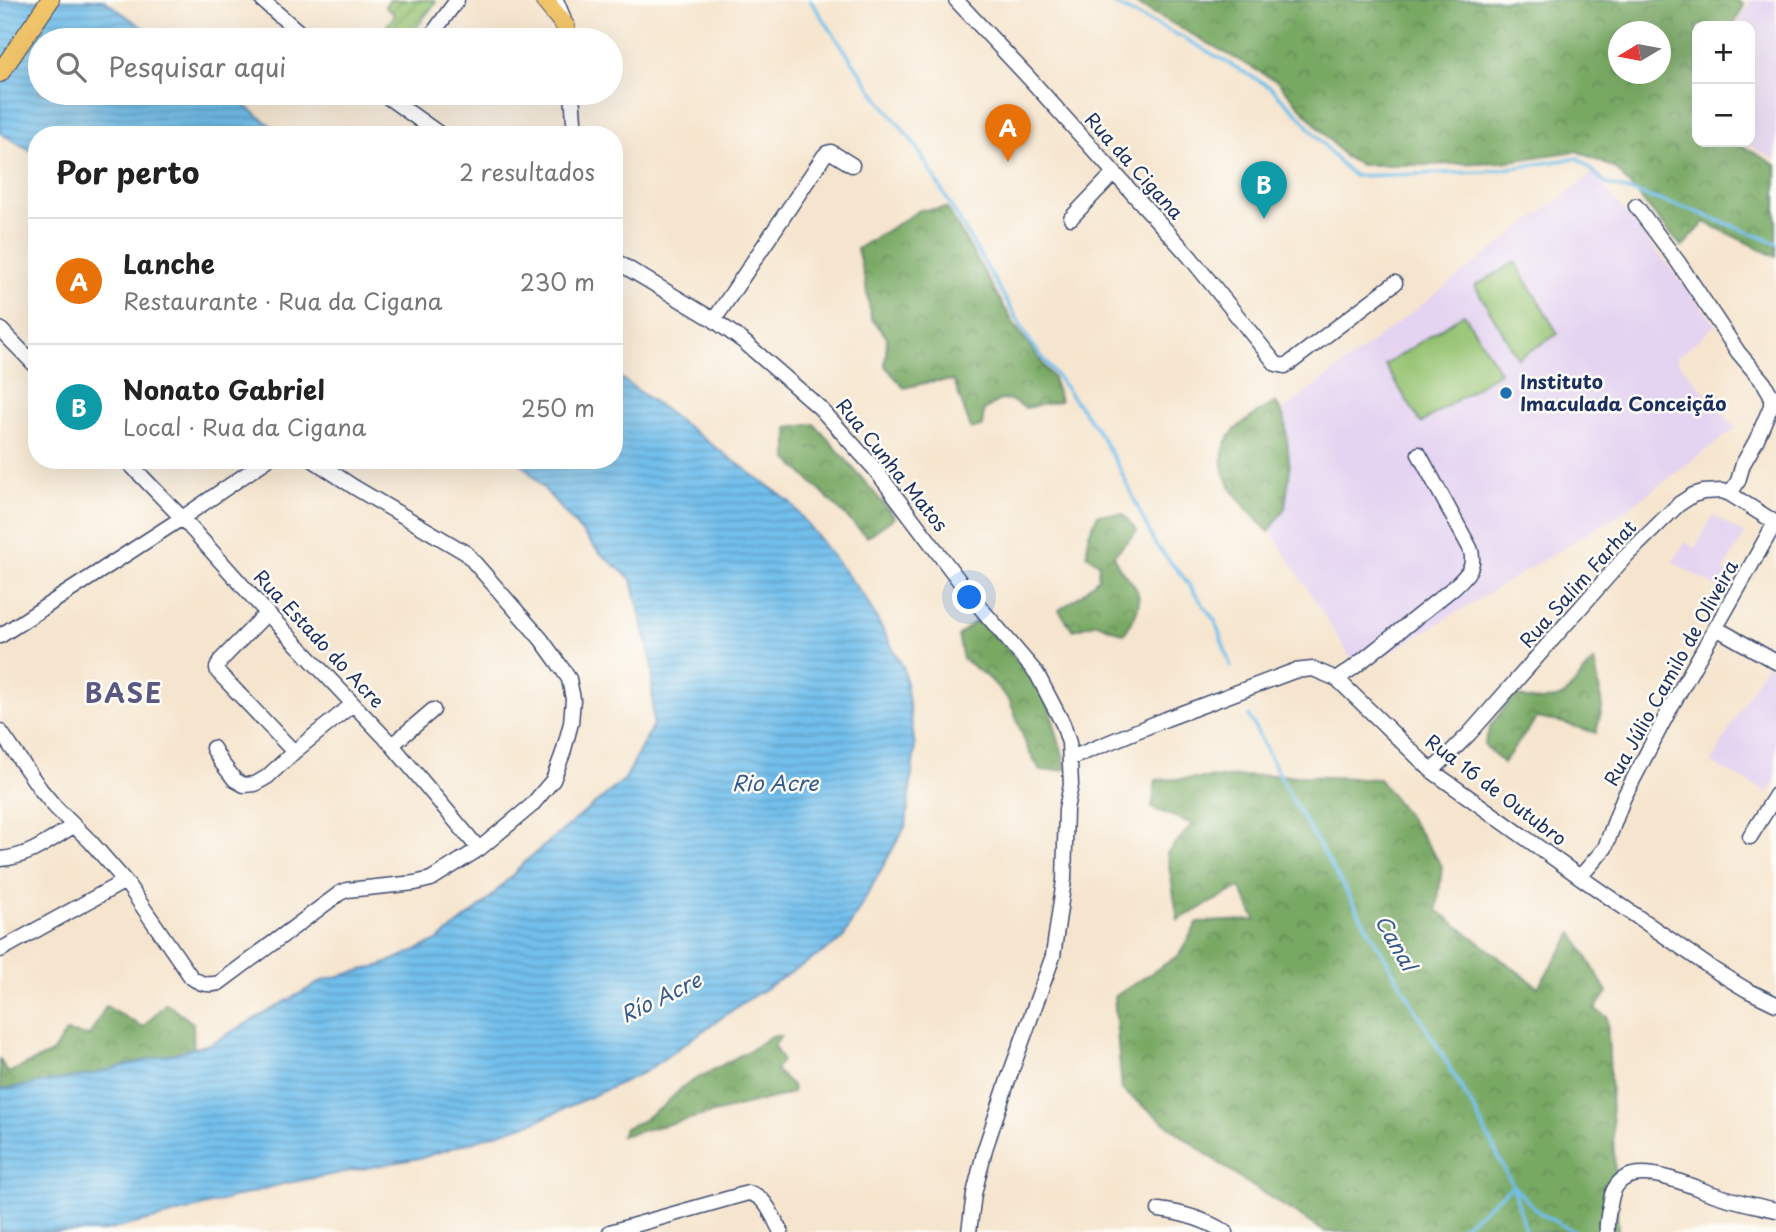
<!DOCTYPE html>
<html lang="pt">
<head>
<meta charset="utf-8">
<style>
	body { margin:0; font-family:"Playpen Sans",sans-serif; background:#f2f2f2; color:#222 }
	.controls { position:absolute; right:21px; top:21px; display:grid; overflow:hidden; border-radius:14px; box-shadow:0 7px 28px #0002 }
	.controls button { width:63px; height:63px; display:grid; place-items:center; padding:0; border:0; border-bottom:2px solid #e0e0e0; background:#fff; color:#222; font:35px sans-serif }
	.compass { position:absolute; left:1608px; top:21px; width:63px; height:63px; border-radius:50%; background:#fff; box-shadow:0 7px 28px #0002; rotate:260deg }
	.you { position:absolute; left:970px; top:598px; width:24px; height:24px; margin:-18px; border:5px solid #fff; border-radius:50%; background:#1a73e8; box-shadow:0 0 0 10px #1a73e833 }
	.badge { display:grid; place-items:center; width:46px; height:46px; border-radius:50%; background:#111827; color:#fff; font-size:23px; font-weight:700 }
	.pin { position:absolute; translate:-50% -58px; filter:drop-shadow(0 2px 4px #0008) }
	.pin::after { content:''; position:absolute; top:37px; width:24px; height:21px; background:inherit; clip-path:polygon(0 0,100% 0,50% 100%) }
	.list { margin:0; padding:0; list-style:none }
	h2 { display:flex; justify-content:space-between; align-items:center; height:91px; margin:0; padding:0 28px; font-size:30px }
	h2 small { font-size:23px; font-weight:400; color:#767676 }
	.list li { display:grid; grid-template-columns:46px 1fr auto; gap:21px; align-items:center; box-sizing:border-box; height:126px; padding:0 28px; border-top:2px solid #e0e0e0 }
	.list b { display:block; font-size:26px; white-space:nowrap }
	.list p { margin:0; font-size:23px; white-space:nowrap; color:#767676 }
	.list em { font-size:23px; font-style:normal; color:#767676 }
	.icon { flex:none; width:38px; height:38px; fill:none; stroke:currentColor; stroke-width:2; stroke-linecap:round; stroke-linejoin:round }
	.map { position:relative; flex:none; width:1776px; height:1232px; overflow:hidden }
	.search { position:absolute; background:#fff; box-shadow:0 7px 28px #0002; left:28px; top:28px; width:595px; height:77px; display:flex; align-items:center; gap:18px; box-sizing:border-box; padding:0 24px; border-radius:38px; color:#767676; font-size:26px }
	.panel { position:absolute; background:#fff; box-shadow:0 7px 28px #0002; left:28px; top:126px; width:595px; height:343px; border-radius:28px }
	.map>svg:first-child { display:block }
	.built { fill:#e4d3f1 }
	.grass { fill:#95c371; stroke:#587968; stroke-width:2 }
	.forest { fill:url(#forest-crowns); stroke:#4a6c60; stroke-width:2; fill-rule:evenodd }
	.garden { fill:url(#garden-furrows); stroke:#587968; stroke-width:2 }
	.water { fill:url(#water-rules); stroke:#4677a5; stroke-width:2 }
	.lines { fill:none; stroke-linecap:round; stroke-linejoin:round }
	.stream { stroke:#72bfec; stroke-width:3.5 }
	.minor-casing { stroke:#3c4a6f; stroke-width:17 }
	.major-casing { stroke:#3c4a6f; stroke-width:20 }
	.minor { stroke:#fff; stroke-width:14 }
	.major { stroke:#f0c469; stroke-width:18 }
	.poi-dot { fill:#1f6fb2; stroke:#fdfcf7; stroke-width:2.5 }
	.labels { text-anchor:middle; stroke-width:5; stroke-linejoin:round; paint-order:stroke }
	.street-label { font-size:19px; fill:#1b2f5e; stroke:#fdfcf7 }
	.poi-label { font-size:19px; font-weight:bold; fill:#1b2f5e; stroke:#fdfcf7; text-anchor:start }
	.water-label { font-size:21px; font-style:italic; fill:#355a89; stroke:#fdfcf7 }
	.district-label { font-size:26px; font-weight:bold; letter-spacing:2px; fill:#595982; stroke:#fdfcf7 }
</style>
</head>
<body>
<div class="map">
<svg width="1776" height="1232" viewBox="0 0 1776 1232">
	<defs>
		<pattern id="forest-crowns" width="20" height="18" patternUnits="userSpaceOnUse" patternTransform="scale(1.75)"><rect width="20" height="18" fill="#78a963"/><path d="M2 6a3 3 0 1 1 6 0M12 15a3 3 0 1 1 6 0" fill="none" stroke="#628a55"/></pattern>
		<pattern id="garden-furrows" width="10" height="10" patternUnits="userSpaceOnUse" patternTransform="scale(1.75)"><rect width="10" height="10" fill="#95c371"/><path d="M-1 1l2-2M0 10L10 0M9 11l2-2" fill="none" stroke="#799f60"/></pattern>
		<pattern id="water-rules" width="6" height="5" patternUnits="userSpaceOnUse" patternTransform="scale(1.75)"><rect width="6" height="5" fill="#72bfec"/><path d="M0 2.5h6" fill="none" stroke="#5d9cc2"/></pattern>
	</defs>
	<rect width="100%" height="100%" fill="#fdfcf7"/>
	<filter id="ink" filterUnits="userSpaceOnUse"><feTurbulence type="fractalNoise" baseFrequency=".0143" numOctaves="2"/><feDisplacementMap in="SourceGraphic" scale="14" xChannelSelector="R" yChannelSelector="G"/><feConvolveMatrix kernelMatrix="1 2 1 2 8 2 1 2 1" color-interpolation-filters="sRGB"/></filter>
	<filter id="wash" filterUnits="userSpaceOnUse"><feTurbulence type="fractalNoise" baseFrequency=".00686" numOctaves="4" result="noise"/><feDisplacementMap in="SourceGraphic" scale="28" xChannelSelector="R" yChannelSelector="G"/><feGaussianBlur stdDeviation="1.57" result="paint"/><feColorMatrix in="noise" values="0 0 0 0 0 0 0 0 0 0 0 0 0 0 0 0 0 1.4 0 .05"/><feComposite in="paint" operator="in"/></filter>
	<g filter="url(#wash)">
		<rect width="100%" height="100%" fill="#f6e5ce"/>
		<path class="built" d="M1751,0H1776V160L1743,142H1750V26H1737Z
			M1593,173L1716,325L1675,358L1736,428L1623,512L1359,671L1224,456Z
			M1713,516L1745,534L1723,571L1732,576L1723,591L1673,562L1685,542L1695,548Z
			M1766,664L1776,670V779L1769,793L1711,763Z"/>
		<path class="grass" d="M1515,262L1558,334L1518,358L1475,286Z
			M1464,314L1500,372L1421,423L1385,365Z"/>
		<path class="forest" d="M1130,0H1736L1744,5L1733,26H1697V92L1686,114L1697,121V142H1735L1776,165V257L1705,222L1682,247L1616,169L1577,151L1502,162L1429,165H1361L1345,157L1278,82ZM1618,32H1660V74H1618Z
			M947,208L1014,324L1053,378L1060,401L1026,408L1008,399L998,401L984,410L982,427L971,429L954,381H934L904,388L885,366L887,337L871,318L865,280L857,249L920,210Z
			M1276,402L1285,420L1290,470L1285,508L1269,532C1244,507 1201,466 1235,430C1247,418 1261,411 1276,402Z
			M814,424L835,447L895,517L867,537L788,459V428Z
			M1098,514H1123L1137,531L1114,555C1117,570 1128,575 1135,587C1145,603 1133,621 1124,634L1097,623L1073,630L1059,610L1081,595L1098,578L1099,563L1087,555L1088,536Z
			M981,617L1046,696L1067,769L1041,771L1028,750L1010,701L991,680L963,659L958,636Z
			M1594,661L1598,680L1602,708L1596,733L1560,722L1537,718L1503,763L1484,745L1491,725L1515,694L1526,699L1542,701L1564,696Z
			M1273,775L1379,779L1413,823L1442,866L1437,910L1538,987L1573,933L1607,992L1595,1009L1607,1017L1618,1232H1325L1241,1179L1198,1148L1122,1090L1114,997L1179,955L1198,922L1256,920L1240,887L1178,920L1167,853L1193,824L1152,808L1156,780Z
			M166,1003L193,1023L194,1068L0,1111V1060L8,1073L52,1053L66,1032L89,1036L106,1006L143,1027Z
			M771,1036H781L774,1046L782,1061L775,1070L792,1085L793,1093L621,1136L625,1128L644,1120L653,1112L661,1108L685,1085L752,1049Z"/>
		<path class="garden" d="M390,0H433L436,2L407,40H376L395,15L385,6Z"/>
		<path class="water" d="M0,0H104L160,40H40V93H229L283,135H37V154L0,133Z
			M614,373L790,502L866,599L904,669L915,747L906,825L842,940L741,1004L645,1072L537,1121L424,1157L282,1184L168,1216L100,1232H0V1090L89,1075L210,1044L324,980L382,965L437,941L484,904L527,860L625,779L653,725L652,663L632,580L599,552L519,460H614Z"/>
		<g class="lines">
			<path class="stream" d="M810,0L878,98L916,146L1030,341L1096,428L1119,467L1155,544L1184,578L1215,621L1231,667
				M1105,0L1186,39L1270,87L1299,115L1335,158L1354,176L1484,172L1578,158L1607,184L1692,210L1776,243
				M1249,716L1289,794L1474,1109L1513,1186L1526,1232
				M1455,1232L1513,1186L1540,1213L1574,1232"/>
		</g>
	</g>
	<g filter="url(#ink)">
		<g class="lines">
			<g class="minor-casing">
				<path id="minor" d="M262,0L308,40
					M556,0L563,17L568,40
					M956,0L1029,78L1190,257L1276,364L1285,366L1290,363L1395,283
					M428,40L457,0
					M382,93L441,135
					M572,93L575,135
					M1636,206L1678,262L1738,352L1764,383L1771,395V406L1756,441L1743,464L1738,481L1730,494
					M1071,218L1114,173
					M614,260L714,320L743,341L820,408L874,468L973,599L1037,674L1063,724L1069,743L1071,785L1066,809L1064,880L1053,956L1008,1080L985,1149L974,1194L969,1232
					M714,320L824,156L827,153L831,152L852,165
					M0,329L37,367
					M126,460L182,518L267,613L392,745L479,849
					M267,613L220,661L217,668L218,672L294,752
					M1716,628L1776,662
					M0,636L182,518L267,460
					M1337,679L1353,668L1453,588C1466,576 1477,567 1470,548L1419,454
					M0,731L41,790L56,808L90,841L125,881L191,977C200,984 208,986 219,983L340,893L347,890L415,883L431,879L479,849L531,806L553,780L563,753L571,723L573,699L569,679L559,664L541,639L466,553L354,487L313,460
					M392,745L433,710
					M213,748L221,762L235,780L244,785L255,784L267,777L294,752L353,704
					M1071,758L1166,719L1294,671L1313,669L1337,679L1432,771L1580,877L1714,970L1747,990L1776,1004
					M1432,771L1469,734L1626,556L1679,504L1693,495L1703,492L1722,491L1730,494L1776,523
					M1750,837L1776,795
					M0,859C29,857 49,841 73,826
					M1580,877L1605,848L1623,799L1672,705L1775,523
					M0,950L125,881
					M1159,1210C1183,1213 1204,1219 1225,1232
					M610,1232L748,1193C766,1195 773,1218 781,1232
					M1607,1232C1606,1223 1608,1214 1610,1205C1611,1198 1612,1191 1617,1185C1636,1159 1689,1186 1713,1194C1733,1201 1755,1205 1776,1210"/>
			</g>
			<g class="major-casing">
				<path id="major" d="M544,0L566,27
					M0,73L50,0"/>
			</g>
			<use href="#minor" class="minor"/>
			<use href="#major" class="major"/>
		</g>
	</g>
	<circle class="poi-dot" cx="1506" cy="393" r="7"/>
	<g class="labels">
		<g class="street-label">
			<text transform="translate(1134 166) rotate(48)" y="7">Rua da Cigana</text>
			<text transform="translate(892 465) rotate(51)" y="7">Rua Cunha Matos</text>
			<text transform="translate(1578 584) rotate(-48)" y="7">Rua Salim Farhat</text>
			<text transform="translate(319 639) rotate(47)" y="7">Rua Estado do Acre</text>
			<text transform="translate(1671 673) rotate(-61)" y="7">Rua Júlio Camilo de Oliveira</text>
			<text transform="translate(1496 790) rotate(37)" y="7">Rua 16 de Outubro</text>
		</g>
		<g class="poi-label">
			<text x="1520" y="389">Instituto<tspan x="1520" dy="22">Imaculada Conceição</tspan></text>
		</g>
		<g class="water-label">
			<text x="775" y="791">Rio Acre</text>
			<text transform="translate(1395 943) rotate(60)" y="7">Canal</text>
			<text transform="translate(661 998) rotate(-26)" y="7">Río Acre</text>
		</g>
		<g class="district-label">
			<text x="124" y="703">BASE</text>
		</g>
	</g>
</svg>
<div class="controls">
<button>+</button>
<button>−</button>
</div>
<svg class="compass" viewBox="-18 -18 36 36"><path d="M0-13l5 13h-10z" fill="#e53935"/><path d="M0 13l5-13h-10z" fill="#767676"/></svg>
<div class="you"></div>
<div class="pin badge" style="left:1008px;top:162px;background:#e8710a">A</div>
<div class="pin badge" style="left:1264px;top:219px;background:#0f9aa8">B</div>
<div class="search"><svg class="icon" aria-label="search" viewBox="0 0 24 24"><circle cx="10" cy="10" r="6"/><path d="M15 15l6 6"/></svg>Pesquisar aqui</div>
<section class="panel">
<h2>Por perto<small>2 resultados</small></h2>
<ul class="list">
<li><span class="badge" style="background:#e8710a">A</span><div><b>Lanche</b><p>Restaurante · Rua da Cigana</p></div><em>230 m</em></li>
<li><span class="badge" style="background:#0f9aa8">B</span><div><b>Nonato Gabriel</b><p>Local · Rua da Cigana</p></div><em>250 m</em></li>
</ul>
</section>
</div>
</body>
</html>
